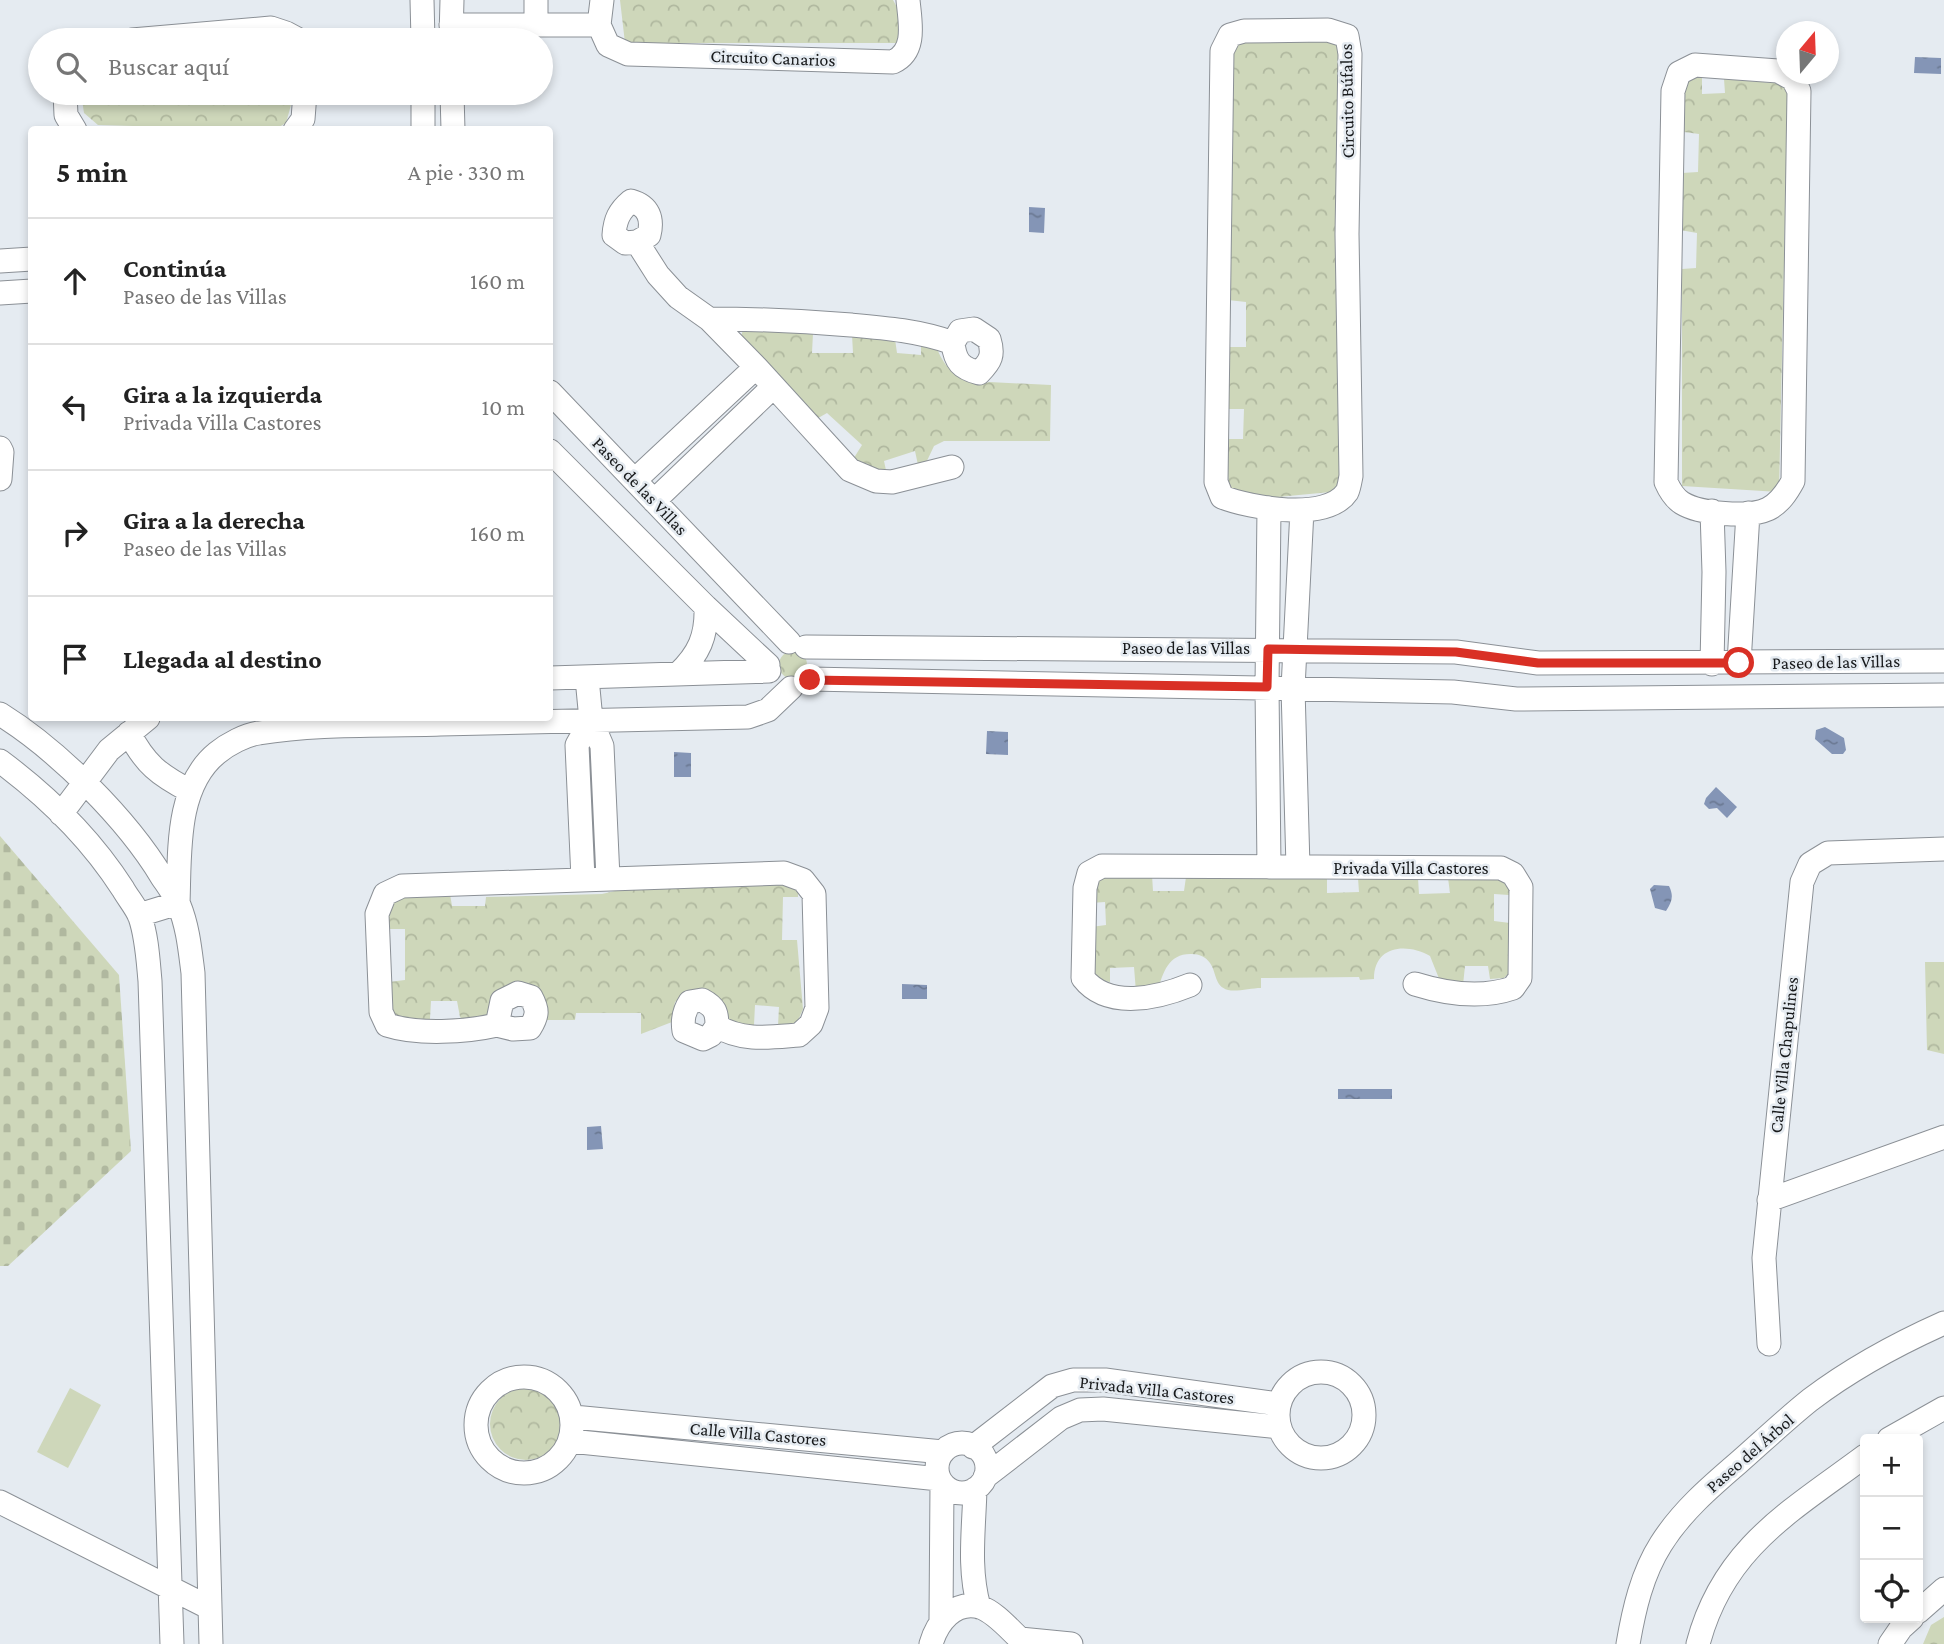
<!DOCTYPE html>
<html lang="es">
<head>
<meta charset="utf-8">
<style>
	body { margin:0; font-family:"Crimson Pro",serif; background:#f2f2f2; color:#222 }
	.controls { position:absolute; right:21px; bottom:21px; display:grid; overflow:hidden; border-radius:7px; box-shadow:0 4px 10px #0003 }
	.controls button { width:63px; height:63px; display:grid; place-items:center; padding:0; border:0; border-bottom:2px solid #e0e0e0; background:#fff; color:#222; font:35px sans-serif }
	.compass { position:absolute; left:1776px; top:21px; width:63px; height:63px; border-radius:50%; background:#fff; box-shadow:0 4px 10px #0003; rotate:19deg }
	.stop { position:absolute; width:21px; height:21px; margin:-16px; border:5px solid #d93025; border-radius:50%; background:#fff }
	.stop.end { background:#d93025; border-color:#fff; box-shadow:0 2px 7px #0008 }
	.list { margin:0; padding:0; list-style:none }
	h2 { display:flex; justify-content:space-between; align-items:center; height:91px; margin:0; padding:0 28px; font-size:30px }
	h2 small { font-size:23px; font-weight:400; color:#767676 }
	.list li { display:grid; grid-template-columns:46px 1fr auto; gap:21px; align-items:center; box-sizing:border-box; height:126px; padding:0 28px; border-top:2px solid #e0e0e0 }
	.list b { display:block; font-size:26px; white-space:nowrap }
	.list p { margin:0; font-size:23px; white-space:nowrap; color:#767676 }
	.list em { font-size:23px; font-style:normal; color:#767676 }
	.icon { flex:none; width:38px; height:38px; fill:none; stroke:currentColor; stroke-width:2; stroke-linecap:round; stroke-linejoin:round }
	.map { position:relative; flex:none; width:1944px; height:1644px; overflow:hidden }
	.search { position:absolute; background:#fff; box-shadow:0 4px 10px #0003; left:28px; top:28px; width:525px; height:77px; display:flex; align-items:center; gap:18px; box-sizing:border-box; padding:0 24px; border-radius:38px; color:#767676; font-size:26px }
	.panel { position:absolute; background:#fff; box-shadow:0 4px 10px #0003; left:28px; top:126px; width:525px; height:595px; border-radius:7px }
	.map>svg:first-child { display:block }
	.green { fill:#ced7ba }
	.cemetery { fill:url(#cemetery-stones) }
	.park { fill:url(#park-crowns) }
	.water { fill:url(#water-ripples) }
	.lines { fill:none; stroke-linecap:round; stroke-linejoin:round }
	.street-casing { stroke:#8b9096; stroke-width:25 }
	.street { stroke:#fff; stroke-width:23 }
	.route { stroke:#d93025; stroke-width:9 }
	.labels { text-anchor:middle; stroke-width:5; stroke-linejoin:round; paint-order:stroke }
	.street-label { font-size:18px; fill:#181a1c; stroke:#e5ebf1 }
</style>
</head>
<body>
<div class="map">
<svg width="1944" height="1644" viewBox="0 0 1944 1644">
	<defs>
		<pattern id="cemetery-stones" width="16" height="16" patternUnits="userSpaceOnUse" patternTransform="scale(1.75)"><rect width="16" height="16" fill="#ced7ba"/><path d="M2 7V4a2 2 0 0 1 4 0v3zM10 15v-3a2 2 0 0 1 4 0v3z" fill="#b0b89f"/></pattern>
		<pattern id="park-crowns" width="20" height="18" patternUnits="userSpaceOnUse" patternTransform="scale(1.75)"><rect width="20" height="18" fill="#ced7ba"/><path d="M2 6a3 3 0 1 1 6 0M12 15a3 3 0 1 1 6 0" fill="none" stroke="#b0b89f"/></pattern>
		<pattern id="water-ripples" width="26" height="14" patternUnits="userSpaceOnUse" patternTransform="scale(1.75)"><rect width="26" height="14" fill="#8495b6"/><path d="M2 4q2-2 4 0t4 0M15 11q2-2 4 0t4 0" fill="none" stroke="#6b7993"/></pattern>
	</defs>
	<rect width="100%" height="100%" fill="#e5ebf1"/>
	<path class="green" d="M70,1388L101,1405L68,1468L37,1452Z"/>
	<path class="cemetery" d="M0,836L119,975L131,1151L8,1266H0Z"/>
	<path class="park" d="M620,0H893L899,11L898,43H625Z
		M1239,40H1335L1341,44V491L1258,499L1229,491L1226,439H1243L1244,409H1227V347H1246V302L1228,300L1231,50Z
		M1696,78H1702V94L1725,93L1724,79L1788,84L1779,492L1682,486V269L1696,268L1697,233L1680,230L1682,173L1698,172L1699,134L1684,132V91L1687,82Z
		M81,93H292L291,105L286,123L274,130L98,125L84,113Z
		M743,330L813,333L812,353H853L852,335L895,339L897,353L921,355V343L935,342C941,366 963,390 989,382L1051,385L1050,441H944L934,446L925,465H918L915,451L884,461L887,475L852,461L862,445L827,413L813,421L741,336Z
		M779 665a14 14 0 1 1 28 0a14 14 0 1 1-28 0Z
		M1099,874L1152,875L1153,891H1184L1186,877L1327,878V893L1359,892L1358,878H1418L1419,894L1450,893L1448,878H1504L1512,891L1509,895L1494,894V921L1510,923L1508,974L1504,978L1490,979L1488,966H1465L1463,985L1440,981L1430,956C1407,943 1374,945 1374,979L1360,980L1359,977L1261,978V988C1251,988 1237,992 1228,990C1214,986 1217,973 1210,963C1206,957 1199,954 1192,954C1169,953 1163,972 1158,990L1136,992L1134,967L1110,968V982L1092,979L1091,927L1106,925L1105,902L1090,903Z
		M782,879L798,887V897H783L782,940H797L803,1009L797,1023L790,1027L778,1026L779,1007L755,1005L754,1025L730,1024C713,996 709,978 675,1002L672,1022L641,1034V1013H576L575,1020H547L545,1011L516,983C496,987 492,1003 485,1019L464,1021L460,1017L457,1001H431L430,1019L424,1022L390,1017L389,982L405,980V929H387L391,897L450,894L452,906H485L486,897L602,894L632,887Z
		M1925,962H1944V1054L1927,1050Z
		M490 1424a36 36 0 1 1 72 0a36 36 0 1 1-72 0Z
		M1944,1617V1644H1923L1931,1625Z"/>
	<path class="water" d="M1915,57L1941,58V74L1914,73Z
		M1029,207L1045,208L1044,233L1029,232Z
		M1825,727L1844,738L1846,750L1843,754H1832L1815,739L1816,730Z
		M987,731L1008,732V755L986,754Z
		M674,752L691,753V777H674Z
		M1716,787L1737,807L1727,818L1717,808L1709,809L1704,804L1706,798Z
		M1654,885L1669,886C1674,896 1672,902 1666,911L1655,908L1650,889Z
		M902,984L927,985V999H902Z
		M1338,1089H1392V1099H1338Z
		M601,1126L603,1149L587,1150V1127Z"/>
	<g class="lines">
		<g class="street-casing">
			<path id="street" d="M422,0L423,40
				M602,0L599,25L608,45L628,54L893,62C917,51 910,22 908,0
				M536,24V0
				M451,25H599
				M1328,30L1347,36L1350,54L1347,234L1351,476C1350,481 1349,488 1347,492C1327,522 1250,508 1222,497L1216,482L1222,51L1230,35L1244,31Z
				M451,37L452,0
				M132,40L271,28L286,33L299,40
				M1695,65L1778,71L1793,79L1799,91L1793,481C1787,492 1780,503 1768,509C1749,518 1700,514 1682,503C1674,498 1670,491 1666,482L1673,91L1679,73Z
				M65,93L66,115L75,130
				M423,93V130
				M452,93L453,130
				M295,130L303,119L305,93
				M637,242L625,243L614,235C615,220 619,211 631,201C649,206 653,219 649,235L637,242L658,275L678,297L709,319L756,367L850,470L876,481L892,482L952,467
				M0,261L32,259
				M0,293L32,291
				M709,319C757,319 803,321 851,325C885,328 920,331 953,343C955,362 961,368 979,373C991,361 994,355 989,339L974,329L960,331L953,343
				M550,392L789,642
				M0,448L2,452L0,479
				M550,451L706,607L768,665
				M635,480L756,367
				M654,501L773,387
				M1712,511L1714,572L1712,664
				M806,647L1456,652L1538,663L1944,661
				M1739,663L1748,513
				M678,674C699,654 707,636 706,607
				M550,678L769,671
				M587,678L591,720L602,746L608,878
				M810,679L1453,692L1516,699L1944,695
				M0,714C58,750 127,819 162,877C168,886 175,895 179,905C188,927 190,950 193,973L211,1644
				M129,733C145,764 159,775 190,791
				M0,761C47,796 91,839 123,889C128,898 136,907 140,917C147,937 148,960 150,981L172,1644
				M61,814L109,750L148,718
				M1269,867L1267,687L1269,508
				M1298,867L1293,688L1302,510
				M583,879L577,745L591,720
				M139,915L178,903C180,854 175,787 217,753C228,744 245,735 259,733C318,723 380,726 440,724C543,722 645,719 748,717L768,710L791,688
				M1190,985C1158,998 1108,1010 1083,978L1085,888L1089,873L1102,866L1501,868L1513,874L1521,887L1520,978L1513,988C1481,999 1447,994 1415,984
				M497,1025L513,1029L530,1028C538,1015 538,1010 531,997L518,993L502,1001L497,1025C466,1032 418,1035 387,1025L381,1012L377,914L385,894L402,886L784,873L803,880L814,894L817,1008L811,1024L799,1035C772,1037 742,1042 717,1026C717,1012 715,1007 702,1000L690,1002C684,1011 682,1019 684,1031L703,1039L711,1035L717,1026
				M1769,1200L1944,1137
				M1769,1344L1764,1258L1802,882L1810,864L1828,853L1944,849
				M1278 1415a43 43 0 1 1 86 0a43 43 0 1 1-86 0Z
				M476 1425a48 48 0 1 1 96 0a48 48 0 1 1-96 0Z
				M573,1417L943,1452
				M1889,1439L1944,1408
				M570,1441L939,1479
				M937 1468a25 25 0 1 1 50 0a25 25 0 1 1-50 0Z
				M973,1447L1052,1386L1073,1380H1105L1279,1404
				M985,1477L1061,1418L1080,1410L1103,1409L1279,1427
				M975,1489C974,1529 968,1568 979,1607
				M0,1502L210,1608
				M1918,1612L1944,1589
				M941,1619L942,1484
				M1020,1639L1071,1644
				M931,1644C937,1623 954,1600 980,1607C995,1612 1009,1629 1020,1639V1644
				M1628,1644C1634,1609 1642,1574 1661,1544C1681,1512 1710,1487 1738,1463C1762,1442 1785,1420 1810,1400C1851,1369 1897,1344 1944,1323
				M1698,1644C1723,1548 1791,1511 1865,1456
				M1890,1644L1901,1628L1912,1618"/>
		</g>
		<use href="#street" class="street"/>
	</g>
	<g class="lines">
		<path class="route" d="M810,680L1267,687L1268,649L1456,652L1538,663H1739"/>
	</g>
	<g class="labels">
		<g class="street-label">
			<text transform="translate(773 58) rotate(2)" y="6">Circuito Canarios</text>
			<text transform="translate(1347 101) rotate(-91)" y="6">Circuito Búfalos</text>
			<text transform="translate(640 486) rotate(46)" y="6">Paseo de las Villas</text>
			<text x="1186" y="654">Paseo de las Villas</text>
			<text transform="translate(1836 662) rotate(-1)" y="6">Paseo de las Villas</text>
			<text x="1411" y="874">Privada Villa Castores</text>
			<text transform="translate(1784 1055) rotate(-84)" y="6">Calle Villa Chapulines</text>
			<text transform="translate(1157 1390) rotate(6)" y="6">Privada Villa Castores</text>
			<text transform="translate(758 1434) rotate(5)" y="6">Calle Villa Castores</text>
			<text transform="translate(1750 1453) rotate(-41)" y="6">Paseo del Árbol</text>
		</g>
	</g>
</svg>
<div class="controls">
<button>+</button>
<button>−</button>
<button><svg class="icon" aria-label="locate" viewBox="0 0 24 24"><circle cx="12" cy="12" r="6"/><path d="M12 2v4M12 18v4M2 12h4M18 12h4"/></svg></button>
</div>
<svg class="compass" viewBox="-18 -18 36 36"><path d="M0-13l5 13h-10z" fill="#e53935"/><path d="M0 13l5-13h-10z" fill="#767676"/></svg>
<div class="stop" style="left:1739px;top:663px"></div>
<div class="stop end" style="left:810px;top:680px"></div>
<div class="search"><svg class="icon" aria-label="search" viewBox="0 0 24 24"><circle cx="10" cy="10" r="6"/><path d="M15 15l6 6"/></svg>Buscar aquí</div>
<section class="panel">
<h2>5 min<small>A pie · 330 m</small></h2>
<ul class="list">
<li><svg class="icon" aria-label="ahead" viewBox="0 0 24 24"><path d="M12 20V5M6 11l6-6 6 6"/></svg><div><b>Continúa</b><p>Paseo de las Villas</p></div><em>160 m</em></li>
<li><svg class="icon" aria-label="left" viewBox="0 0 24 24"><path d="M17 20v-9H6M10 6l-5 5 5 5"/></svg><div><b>Gira a la izquierda</b><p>Privada Villa Castores</p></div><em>10 m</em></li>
<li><svg class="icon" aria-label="right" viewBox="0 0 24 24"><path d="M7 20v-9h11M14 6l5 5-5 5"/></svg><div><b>Gira a la derecha</b><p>Paseo de las Villas</p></div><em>160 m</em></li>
<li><svg class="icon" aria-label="arrive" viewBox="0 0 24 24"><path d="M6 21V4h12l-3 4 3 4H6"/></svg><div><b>Llegada al destino</b></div></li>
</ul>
</section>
</div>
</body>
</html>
